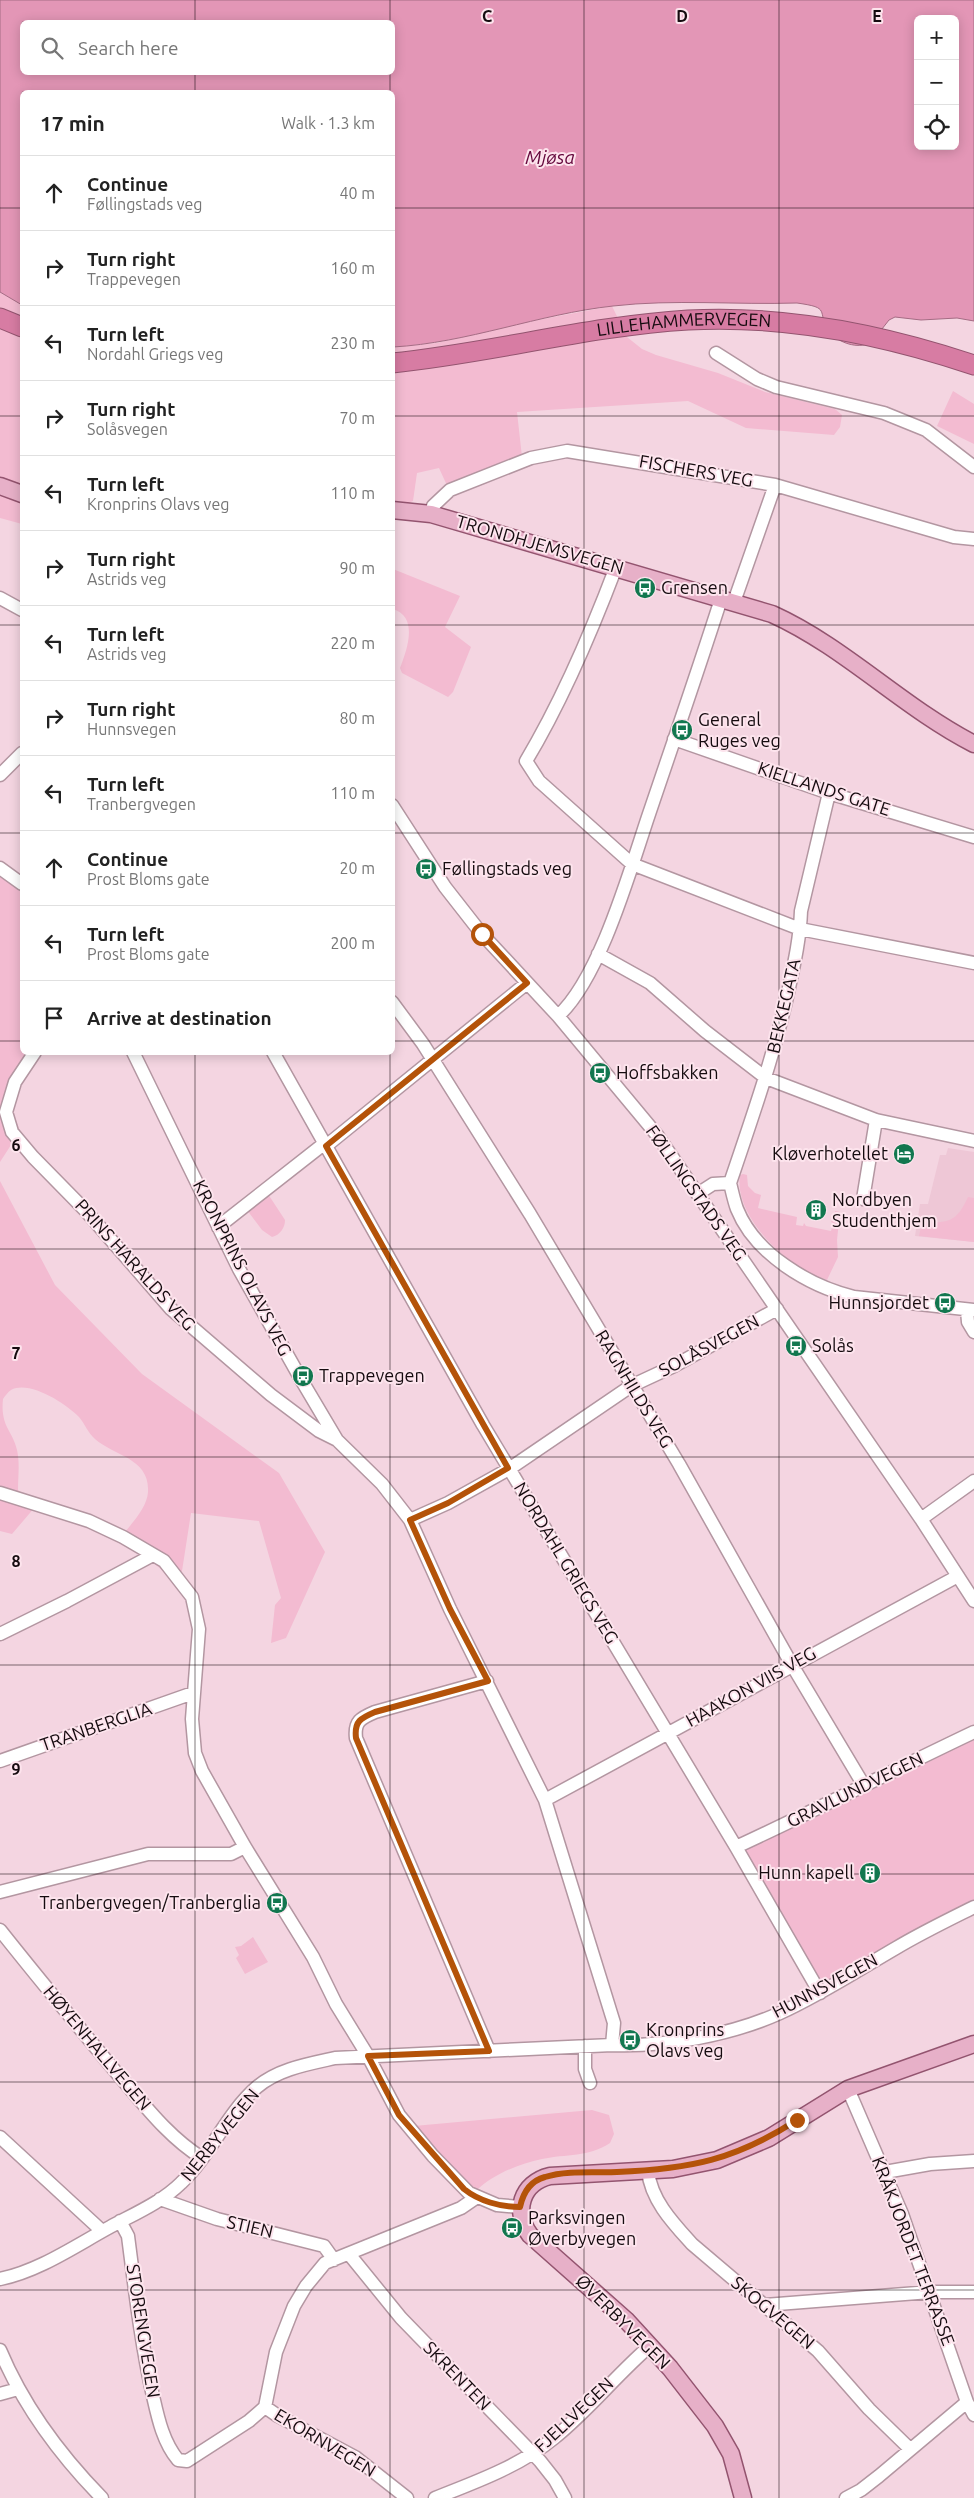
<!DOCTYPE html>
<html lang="en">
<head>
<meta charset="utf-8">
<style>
	body { margin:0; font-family:Ubuntu,sans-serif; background:#f6f6f6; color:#222 }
	.controls { position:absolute; right:15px; top:15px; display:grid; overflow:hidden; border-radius:8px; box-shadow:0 2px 12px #0003 }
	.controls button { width:45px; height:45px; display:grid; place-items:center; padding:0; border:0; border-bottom:1px solid #e0e0e0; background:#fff; color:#222; font:25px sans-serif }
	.stop { position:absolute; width:15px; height:15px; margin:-11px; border:4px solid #b45309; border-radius:50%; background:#fff }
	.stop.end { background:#b45309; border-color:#fff; box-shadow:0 1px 5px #0008 }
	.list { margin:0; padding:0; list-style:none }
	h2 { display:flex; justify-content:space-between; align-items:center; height:65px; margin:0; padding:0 20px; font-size:21px }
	h2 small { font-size:16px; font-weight:400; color:#767676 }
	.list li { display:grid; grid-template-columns:32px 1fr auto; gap:15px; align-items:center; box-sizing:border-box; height:75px; padding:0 20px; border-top:1px solid #e0e0e0 }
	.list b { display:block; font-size:19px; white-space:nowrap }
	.list p { margin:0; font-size:16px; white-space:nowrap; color:#767676 }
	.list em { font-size:16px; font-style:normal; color:#767676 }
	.icon { flex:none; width:28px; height:28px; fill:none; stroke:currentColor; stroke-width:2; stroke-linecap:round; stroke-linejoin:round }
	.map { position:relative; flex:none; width:974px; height:2498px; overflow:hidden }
	.search { position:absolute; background:#fff; box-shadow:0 2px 12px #0003; left:20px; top:20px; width:375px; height:55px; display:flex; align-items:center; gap:12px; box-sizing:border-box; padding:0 18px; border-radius:8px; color:#767676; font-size:19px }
	.panel { position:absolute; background:#fff; box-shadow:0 2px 12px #0003; left:20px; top:90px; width:375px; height:965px; border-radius:8px }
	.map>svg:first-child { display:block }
	.built { fill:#eec7d6 }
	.green { fill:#f3bbd1 }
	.water { fill:#e396b6; stroke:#a56c84; fill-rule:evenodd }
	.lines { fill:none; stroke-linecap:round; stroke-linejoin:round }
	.minor-casing { stroke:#b396a1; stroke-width:15 }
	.major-casing { stroke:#93546f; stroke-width:19 }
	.highway-casing { stroke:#93546f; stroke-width:21 }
	.minor { stroke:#fff; stroke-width:12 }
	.major { stroke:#e7b0c8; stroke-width:16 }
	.highway { stroke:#d77ca3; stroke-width:19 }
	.route { stroke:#b45309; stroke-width:6 }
	.grid { fill:none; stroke:#150b0f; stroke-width:1; stroke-opacity:0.55 }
	.labels { text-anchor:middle; stroke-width:4; stroke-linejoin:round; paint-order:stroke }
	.street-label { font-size:18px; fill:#150b0f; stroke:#fde4ed }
	.poi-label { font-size:18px; fill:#150b0f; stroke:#fde4ed; text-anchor:start }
	.water-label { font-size:19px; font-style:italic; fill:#64073c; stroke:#fde4ed }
	.grid-label { font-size:16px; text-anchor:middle; font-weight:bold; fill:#150b0f; stroke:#fde4ed; stroke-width:4; stroke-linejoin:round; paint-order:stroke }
</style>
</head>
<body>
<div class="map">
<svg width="974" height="2498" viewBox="0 0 974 2498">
	<rect width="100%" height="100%" fill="#f4d5e1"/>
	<path class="built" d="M948,1148L974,1152V1242L915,1236L920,1204H928L940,1155H946Z"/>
	<path class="green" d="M0,292L22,305V524L0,518Z
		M612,306L627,337L642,349L656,355L718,373L765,392L835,409L842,415L840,427L834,435L746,428L688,401L517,412L522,457L450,492L439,468L417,473L413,501L393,510V347L437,343L495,328Z
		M953,391L974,404V444L937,426Z
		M393,569L460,596L445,627L471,647L453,692L448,697L402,673L400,668C407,650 419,617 393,609Z
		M0,872L22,887V1052L38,1053L9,1101L20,1131L0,1162Z
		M743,1174L747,1175L748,1186L755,1193L761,1195L758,1208L797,1217L796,1225L803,1226L804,1223L806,1226L831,1231L833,1224L831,1221H833L835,1211L840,1212L837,1240L838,1257L827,1280C820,1277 812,1275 805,1271C776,1255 734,1211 740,1175Z
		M0,1181L55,1285L142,1374L279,1473L325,1552L286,1638L271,1643L275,1605L281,1598L259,1521L191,1513L182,1571L172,1578L121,1537C131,1524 147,1508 148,1492C150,1458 114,1456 95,1439C88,1433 85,1424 79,1417C66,1404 30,1380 11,1390C8,1392 5,1396 3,1399C0,1427 13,1431 17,1450C20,1463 18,1477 18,1490L35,1507L12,1534L0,1531Z
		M268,1194L285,1220C285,1228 280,1235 272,1237L262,1230L247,1210Z
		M968,1197L974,1198V1242L919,1236L922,1223C949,1222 956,1223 968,1197Z
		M974,1736V1903L820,1987L741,1848L818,1815L871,1783Z
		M253,1937L268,1962L245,1974L236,1958L239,1955L235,1947L241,1946Z
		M592,2110L609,2115L614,2134L610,2143C589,2157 566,2154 542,2159C519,2164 493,2174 476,2191L414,2126Z"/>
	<path class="water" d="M0,0H974V321L957,318L921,320L895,317L889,320L871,343C856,349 841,343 829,333C816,310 832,308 797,303C736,305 674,299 613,306C539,314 467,343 393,347L392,92H22V305L0,292ZM918,19H955V146H918ZM22,22H392V72H22Z"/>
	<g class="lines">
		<g class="minor-casing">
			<path id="minor" d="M716,353L757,379L776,387L884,413L926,430L974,467
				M431,514L433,506L450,490L531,458L567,451L775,485L954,537L974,539
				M616,567C591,633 562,701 526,761L539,781L632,864L800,929L974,963
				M0,598L22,610
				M734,602L775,485
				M674,739L829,793L974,837
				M0,775L22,753
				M392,805L445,887L481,933L558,1016L657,1135L921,1519L974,1601
				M0,868L22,884
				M598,954L650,983L705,1031L766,1078L876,1120L974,1141
				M392,1002L423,1044L530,1214L679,1464L792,1665L863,1784
				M558,1016C600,978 630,870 649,814C673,743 698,671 721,599
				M35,1052L15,1082L6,1112L12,1132L33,1157L86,1211L171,1309L271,1395L319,1431L337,1440
				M133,1052L239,1269L302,1381L337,1440L382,1484L410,1520L450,1609L545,1800L614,2023L612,2045
				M273,1052L483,1425L736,1847L820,1993
				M326,1146L527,983
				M730,1183C732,1191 734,1201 737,1209C755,1254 809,1286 854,1297L974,1310
				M699,1193L713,1184L730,1183C751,1121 772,1061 787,997C793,969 800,940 801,911L829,793
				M863,1199L876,1120
				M218,1227L325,1143
				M967,1310L968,1322L974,1332
				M0,1493L89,1521L123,1537L164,1561L192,1597L199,1629L192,1719L195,1753L202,1771L245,1847L313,1957L336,2004L368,2056L399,2115L433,2156L469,2193L497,2205L520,2207
				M921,1519L974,1481
				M410,1520L448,1503L509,1469L631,1386L674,1366L777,1309
				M0,1634L67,1601L153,1555
				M487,1681L375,1712C361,1718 354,1721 356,1738L489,2051
				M0,1761L193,1693
				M545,1800L958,1576
				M736,1847C816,1810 894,1770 974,1732
				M0,1892L148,1854H231L245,1847
				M0,1930C38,1978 77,2025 116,2072C143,2103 167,2136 202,2158
				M585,2046V2069L590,2083
				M848,2089L902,2214L967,2402L974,2415
				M0,2137L102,2231
				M648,2171C651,2200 673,2223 692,2244L818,2351L869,2409L910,2449
				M885,2172L930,2164L974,2161
				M160,2199L217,2219L324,2246L334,2260
				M120,2221L128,2236C135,2290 141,2343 153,2396C158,2418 163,2442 178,2460L187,2461L249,2421L265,2407L276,2352L294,2306L306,2286L325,2263L461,2208L477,2197
				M349,2254L401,2318L540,2461L555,2480L565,2498
				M0,2279C39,2271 75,2246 110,2227C134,2214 162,2202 181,2183C211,2155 226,2114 257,2087C278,2069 308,2064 335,2058L612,2045C666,2047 731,2035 780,2013C820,1995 858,1970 896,1948C921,1933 948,1920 974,1907
				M765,2305L930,2292H974
				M0,2350C23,2405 60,2455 102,2498
				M0,2394L18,2389
				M265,2407L278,2416L355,2457L407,2498
				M435,2498C476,2482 520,2466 554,2438C589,2410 617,2374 651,2345
				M846,2498L861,2490L879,2476L967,2402"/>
		</g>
		<g class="major-casing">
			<path id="major" d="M0,486L22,494
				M392,510L431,514L772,614C845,647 902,707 974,744
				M743,2498L731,2454L715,2426L670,2368L626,2320L530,2235C513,2212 521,2183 550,2176L673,2169L717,2160L769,2138L848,2089L974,2044"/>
		</g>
		<g class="highway-casing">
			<g id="highway">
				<path d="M0,318L22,327"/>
				<path id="s1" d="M392,363C491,353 589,326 688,320C785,315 882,334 974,365"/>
			</g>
		</g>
		<use href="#minor" class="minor"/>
		<use href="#major" class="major"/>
		<use href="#highway" class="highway"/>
	</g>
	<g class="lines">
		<path class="route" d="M482,934L527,983L326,1146L508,1468L448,1503L410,1520L450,1609L488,1681L375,1712C361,1718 354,1721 356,1738L489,2051L368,2056L399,2115L464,2189C479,2201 500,2207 520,2207C523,2193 530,2181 545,2177C567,2170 595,2173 617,2172C690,2169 735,2160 797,2120"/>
	</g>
	<path class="grid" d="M195,0V22M390,0V22M584,0V2498M779,0V2498M195,72V92M390,72V92M0,208H22M392,208H974M0,416H22M392,416H974M0,625H22M392,625H974M0,833H22M392,833H974M0,1041H22M392,1041H974M195,1052V2498M390,1052V2498M0,1249H974M0,1457H974M0,1665H974M0,1874H974M0,2082H974M0,2290H974"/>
	<defs>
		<g id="bus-disc" transform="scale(1.125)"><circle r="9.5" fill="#12774f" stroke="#fde4ed"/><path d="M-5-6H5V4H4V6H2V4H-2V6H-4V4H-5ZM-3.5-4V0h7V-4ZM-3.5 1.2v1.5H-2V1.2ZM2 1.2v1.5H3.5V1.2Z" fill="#fff"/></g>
		<g id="hotel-disc" transform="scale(1.125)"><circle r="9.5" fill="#12774f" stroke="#fde4ed"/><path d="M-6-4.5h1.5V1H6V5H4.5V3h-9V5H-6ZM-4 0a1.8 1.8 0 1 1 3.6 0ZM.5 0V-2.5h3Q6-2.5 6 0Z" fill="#fff"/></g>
		<g id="building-disc" transform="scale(1.125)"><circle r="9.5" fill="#12774f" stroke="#fde4ed"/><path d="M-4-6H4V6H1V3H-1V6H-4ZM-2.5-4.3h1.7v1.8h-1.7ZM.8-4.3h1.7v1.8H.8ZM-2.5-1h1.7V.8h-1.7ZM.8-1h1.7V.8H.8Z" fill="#fff"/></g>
	</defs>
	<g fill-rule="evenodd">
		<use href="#bus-disc" x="645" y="588"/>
		<use href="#bus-disc" x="682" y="730"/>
		<use href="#bus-disc" x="426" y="869"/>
		<use href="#bus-disc" x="600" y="1073"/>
		<use href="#hotel-disc" x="904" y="1154"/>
		<use href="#building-disc" x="816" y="1210"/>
		<use href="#bus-disc" x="945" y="1303"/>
		<use href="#bus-disc" x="796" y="1346"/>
		<use href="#bus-disc" x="303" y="1376"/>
		<use href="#building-disc" x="870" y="1873"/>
		<use href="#bus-disc" x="277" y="1903"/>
		<use href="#bus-disc" x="630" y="2040"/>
		<use href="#bus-disc" x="512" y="2228"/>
	</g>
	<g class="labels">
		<g class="street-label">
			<text dy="6" stroke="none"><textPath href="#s1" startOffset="295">LILLEHAMMERVEGEN</textPath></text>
			<text transform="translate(696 471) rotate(10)" y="6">FISCHERS VEG</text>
			<text transform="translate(540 545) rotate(16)" y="6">TRONDHJEMSVEGEN</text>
			<text transform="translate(824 789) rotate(18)" y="6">KIELLANDS GATE</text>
			<text transform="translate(784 1006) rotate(-77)" y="6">BEKKEGATA</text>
			<text transform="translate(696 1193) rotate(55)" y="6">FØLLINGSTADS VEG</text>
			<text transform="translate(135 1265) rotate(48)" y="6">PRINS HARALDS VEG</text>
			<text transform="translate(242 1268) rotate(63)" y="6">KRONPRINS OLAVS VEG</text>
			<text transform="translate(709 1346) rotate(-28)" y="6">SOLÅSVEGEN</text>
			<text transform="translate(634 1389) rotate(59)" y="6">RAGNHILDS VEG</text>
			<text transform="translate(566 1563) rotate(59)" y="6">NORDAHL GRIEGS VEG</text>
			<text transform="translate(751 1687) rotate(-29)" y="6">HAAKON VIIS VEG</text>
			<text transform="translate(96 1727) rotate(-19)" y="6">TRANBERGLIA</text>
			<text transform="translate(855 1790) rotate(-26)" y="6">GRAVLUNDVEGEN</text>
			<text transform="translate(825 1986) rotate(-28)" y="6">HUNNSVEGEN</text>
			<text transform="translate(97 2048) rotate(50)" y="6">HØYENHALLVEGEN</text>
			<text transform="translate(220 2135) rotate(-51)" y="6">NERBYVEGEN</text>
			<text transform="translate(250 2227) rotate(13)" y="6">STIEN</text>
			<text transform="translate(913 2251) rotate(69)" y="6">KRÅKJORDET TERRASSE</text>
			<text transform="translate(773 2313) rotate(40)" y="6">SKOGVEGEN</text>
			<text transform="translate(623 2322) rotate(45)" y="6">ØVERBYVEGEN</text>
			<text transform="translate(143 2331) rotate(81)" y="6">STORENGVEGEN</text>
			<text transform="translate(457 2376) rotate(46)" y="6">SKRENTEN</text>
			<text transform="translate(574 2415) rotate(-43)" y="6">FJELLVEGEN</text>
			<text transform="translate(325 2443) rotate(31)" y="6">EKORNVEGEN</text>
		</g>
		<g class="poi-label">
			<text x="661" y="594">Grensen</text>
			<text x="698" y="726">General<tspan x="698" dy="21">Ruges veg</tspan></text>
			<text x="442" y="875">Føllingstads veg</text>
			<text x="616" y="1079">Hoffsbakken</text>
			<text x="888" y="1160" text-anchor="end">Kløverhotellet</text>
			<text x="832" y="1206">Nordbyen<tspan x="832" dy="21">Studenthjem</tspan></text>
			<text x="929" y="1309" text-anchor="end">Hunnsjordet</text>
			<text x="812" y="1352">Solås</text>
			<text x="319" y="1382">Trappevegen</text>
			<text x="854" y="1879" text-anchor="end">Hunn kapell</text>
			<text x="261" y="1909" text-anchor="end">Tranbergvegen/Tranberglia</text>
			<text x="646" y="2036">Kronprins<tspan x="646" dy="21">Olavs veg</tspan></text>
			<text x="528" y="2224">Parksvingen<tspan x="528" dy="21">Øverbyvegen</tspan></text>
		</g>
		<g class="water-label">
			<text x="550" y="164">Mjøsa</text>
		</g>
	</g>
	<g class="grid-label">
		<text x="487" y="22">C</text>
		<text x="682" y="22">D</text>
		<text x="877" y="22">E</text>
		<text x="16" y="1151">6</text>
		<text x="16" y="1359">7</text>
		<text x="16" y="1567">8</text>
		<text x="16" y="1775">9</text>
	</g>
</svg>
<div class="controls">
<button>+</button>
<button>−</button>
<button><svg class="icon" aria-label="locate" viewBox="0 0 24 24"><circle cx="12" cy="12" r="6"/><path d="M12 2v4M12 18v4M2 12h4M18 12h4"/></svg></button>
</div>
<div class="stop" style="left:482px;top:934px"></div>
<div class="stop end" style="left:797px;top:2120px"></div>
<div class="search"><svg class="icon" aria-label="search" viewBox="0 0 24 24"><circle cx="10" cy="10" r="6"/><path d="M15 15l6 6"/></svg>Search here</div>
<section class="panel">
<h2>17 min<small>Walk · 1.3 km</small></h2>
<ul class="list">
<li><svg class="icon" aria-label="ahead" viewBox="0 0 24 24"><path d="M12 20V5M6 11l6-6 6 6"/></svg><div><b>Continue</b><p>Føllingstads veg</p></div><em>40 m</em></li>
<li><svg class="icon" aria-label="right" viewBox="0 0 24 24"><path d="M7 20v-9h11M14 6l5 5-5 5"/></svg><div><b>Turn right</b><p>Trappevegen</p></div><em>160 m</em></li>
<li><svg class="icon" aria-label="left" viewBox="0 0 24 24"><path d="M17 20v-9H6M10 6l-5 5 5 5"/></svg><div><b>Turn left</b><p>Nordahl Griegs veg</p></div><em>230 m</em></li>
<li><svg class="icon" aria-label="right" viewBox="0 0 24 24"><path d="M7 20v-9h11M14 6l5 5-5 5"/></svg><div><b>Turn right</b><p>Solåsvegen</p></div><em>70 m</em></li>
<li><svg class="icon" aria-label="left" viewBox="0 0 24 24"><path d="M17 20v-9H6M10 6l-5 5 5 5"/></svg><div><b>Turn left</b><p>Kronprins Olavs veg</p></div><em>110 m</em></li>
<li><svg class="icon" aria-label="right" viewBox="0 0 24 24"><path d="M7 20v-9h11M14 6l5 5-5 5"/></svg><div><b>Turn right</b><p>Astrids veg</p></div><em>90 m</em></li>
<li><svg class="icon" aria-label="left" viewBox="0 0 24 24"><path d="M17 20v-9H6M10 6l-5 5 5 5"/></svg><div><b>Turn left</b><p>Astrids veg</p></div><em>220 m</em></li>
<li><svg class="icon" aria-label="right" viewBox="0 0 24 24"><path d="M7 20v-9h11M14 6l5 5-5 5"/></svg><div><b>Turn right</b><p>Hunnsvegen</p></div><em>80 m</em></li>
<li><svg class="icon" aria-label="left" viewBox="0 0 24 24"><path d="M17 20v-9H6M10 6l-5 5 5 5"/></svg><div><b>Turn left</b><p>Tranbergvegen</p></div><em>110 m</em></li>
<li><svg class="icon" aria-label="ahead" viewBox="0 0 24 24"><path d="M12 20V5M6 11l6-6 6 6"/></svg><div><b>Continue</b><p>Prost Bloms gate</p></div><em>20 m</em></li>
<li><svg class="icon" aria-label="left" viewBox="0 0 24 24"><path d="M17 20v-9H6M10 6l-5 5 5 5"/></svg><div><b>Turn left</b><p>Prost Bloms gate</p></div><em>200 m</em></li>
<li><svg class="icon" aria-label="arrive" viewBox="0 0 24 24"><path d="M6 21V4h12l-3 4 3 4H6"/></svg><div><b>Arrive at destination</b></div></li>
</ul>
</section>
</div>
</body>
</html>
